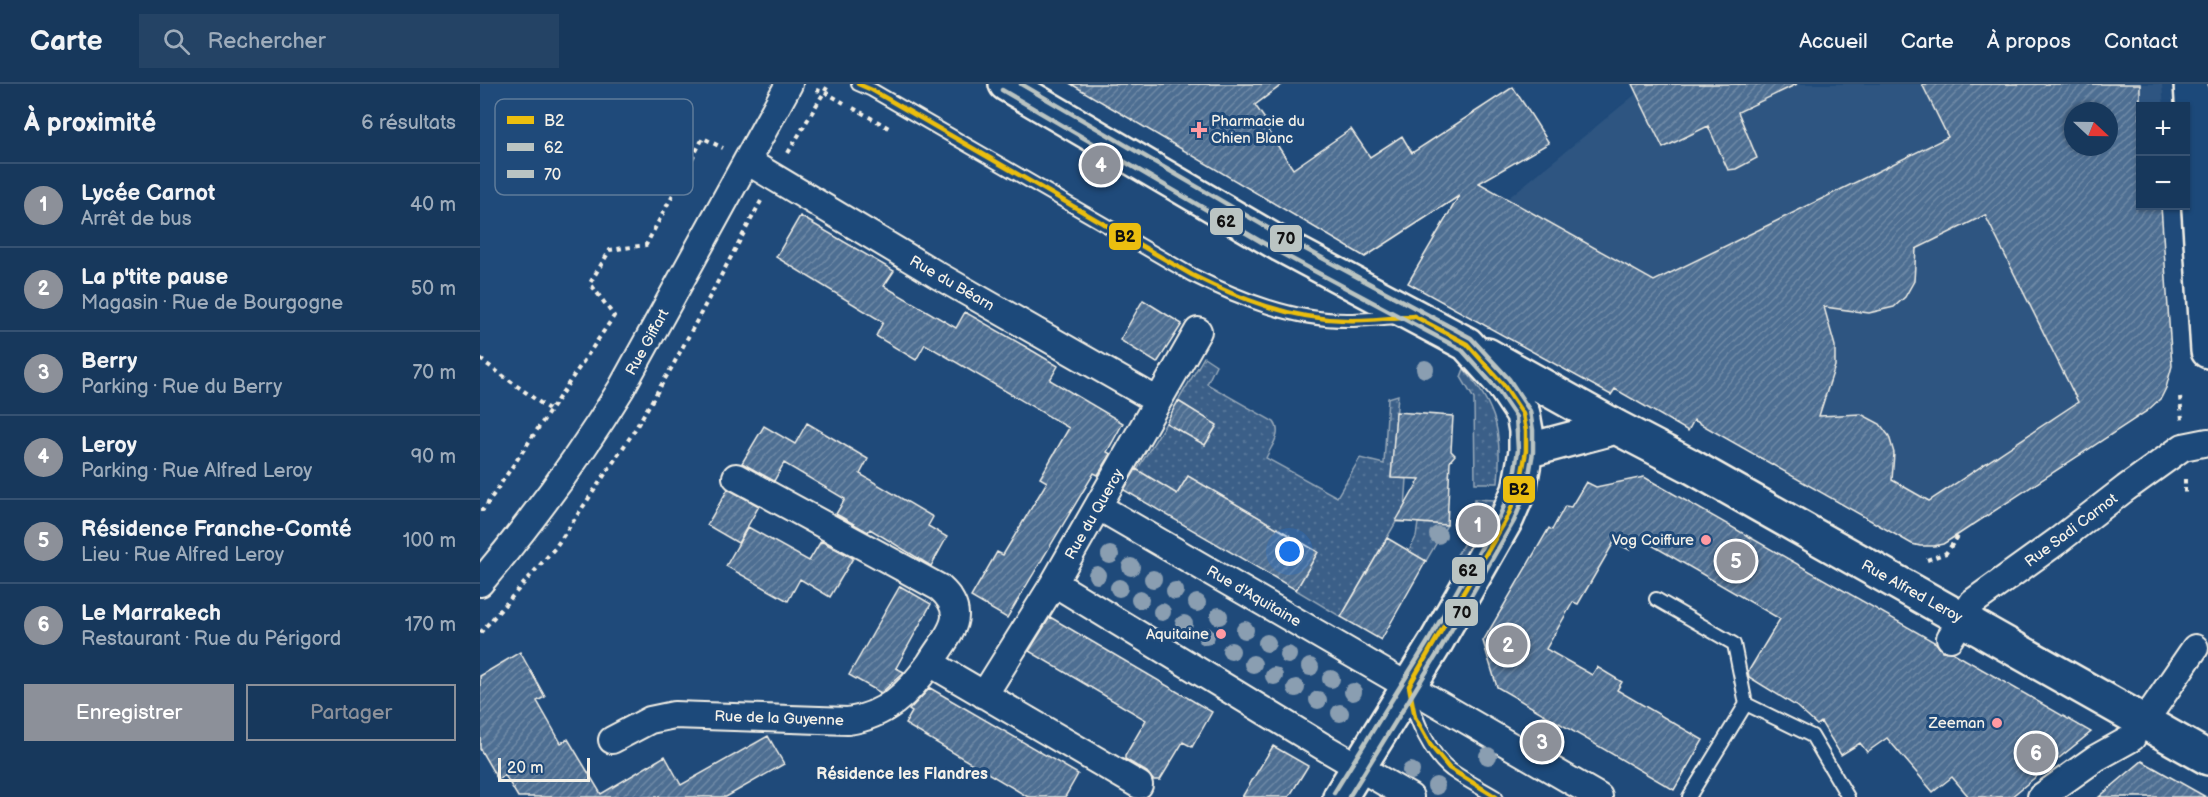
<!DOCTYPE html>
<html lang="fr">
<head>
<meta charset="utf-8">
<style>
	body { margin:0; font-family:"Balsamiq Sans",sans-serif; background:#244365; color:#f1f3f6 }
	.controls { position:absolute; right:18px; top:18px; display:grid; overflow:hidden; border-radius:0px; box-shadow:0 2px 4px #0004 }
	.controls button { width:54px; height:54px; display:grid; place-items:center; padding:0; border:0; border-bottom:2px solid #365272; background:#17385c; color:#f1f3f6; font:30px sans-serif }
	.compass { position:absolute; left:1584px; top:18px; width:54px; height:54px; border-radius:50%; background:#17385c; box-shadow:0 2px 4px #0004; rotate:112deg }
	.scale { position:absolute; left:18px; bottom:15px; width:92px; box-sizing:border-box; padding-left:6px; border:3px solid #f4f1e8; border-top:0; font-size:16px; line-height:21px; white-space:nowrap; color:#f4f1e8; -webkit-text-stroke:4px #1f4a7a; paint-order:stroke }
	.you { position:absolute; left:810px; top:468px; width:21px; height:21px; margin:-15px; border:4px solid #fff; border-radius:50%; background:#1a73e8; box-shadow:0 0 0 9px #1a73e833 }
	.badge { display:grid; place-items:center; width:39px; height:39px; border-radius:50%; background:#8c9099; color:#fff; font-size:20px; font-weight:700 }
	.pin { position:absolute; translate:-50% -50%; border:3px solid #fff; box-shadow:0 2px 6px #0006 }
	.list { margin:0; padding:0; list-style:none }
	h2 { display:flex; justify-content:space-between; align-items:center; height:78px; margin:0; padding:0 24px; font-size:26px }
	h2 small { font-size:20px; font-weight:400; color:#9eacbb }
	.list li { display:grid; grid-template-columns:39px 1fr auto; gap:18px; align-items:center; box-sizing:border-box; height:84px; padding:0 24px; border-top:2px solid #365272 }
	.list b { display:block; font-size:22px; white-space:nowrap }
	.list p { margin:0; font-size:20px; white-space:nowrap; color:#9eacbb }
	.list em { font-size:20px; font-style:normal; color:#9eacbb }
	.actions { display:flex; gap:12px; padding:18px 24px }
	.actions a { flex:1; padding:14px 0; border:2px solid #8c9099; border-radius:0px; text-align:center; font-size:21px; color:#8c9099 }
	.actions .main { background:#8c9099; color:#fff }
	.icon { flex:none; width:33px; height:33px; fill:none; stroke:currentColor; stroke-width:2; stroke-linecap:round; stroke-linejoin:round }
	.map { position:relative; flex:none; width:1728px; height:713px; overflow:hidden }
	header { display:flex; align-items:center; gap:36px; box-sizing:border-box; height:84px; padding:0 30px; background:#17385c; border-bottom:2px solid #365272 }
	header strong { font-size:28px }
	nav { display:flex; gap:33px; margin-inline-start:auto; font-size:21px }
	.search { width:420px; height:54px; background:#244365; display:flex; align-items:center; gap:15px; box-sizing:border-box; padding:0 21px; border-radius:0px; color:#9eacbb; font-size:22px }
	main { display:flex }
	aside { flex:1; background:#17385c }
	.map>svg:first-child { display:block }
	.built { fill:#2d5581; fill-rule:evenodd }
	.grass { fill:url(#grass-dots); stroke:#97a8b8; stroke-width:1.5 }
	.building { fill:url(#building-hatch); stroke:#f4f1e8; stroke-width:1.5; fill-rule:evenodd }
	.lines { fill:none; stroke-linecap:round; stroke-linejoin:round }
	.lane-casing { stroke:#f4f1e8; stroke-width:16 }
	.street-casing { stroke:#f4f1e8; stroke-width:30 }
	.secondary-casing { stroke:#f4f1e8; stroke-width:38 }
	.path { stroke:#f4f1e8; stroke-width:4; stroke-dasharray:4.5 4.5; stroke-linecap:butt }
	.lane { stroke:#1f4a7a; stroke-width:12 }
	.street { stroke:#1f4a7a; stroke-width:26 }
	.secondary { stroke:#1f4a7a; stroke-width:33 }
	.bus-1-casing { stroke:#1f4a7a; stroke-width:9 }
	.bus-2-casing { stroke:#1f4a7a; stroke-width:9 }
	.bus-3-casing { stroke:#1f4a7a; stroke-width:9 }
	.bus-1 { stroke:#ebbe0f; stroke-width:4.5 }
	.bus-2 { stroke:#bac4c2; stroke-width:4.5 }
	.bus-3 { stroke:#bac4c2; stroke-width:4.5 }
	.tree { fill:#8a9eb1 }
	.poi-dot { fill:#ff9aa2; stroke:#1f4a7a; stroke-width:2 }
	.labels { text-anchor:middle; stroke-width:6; stroke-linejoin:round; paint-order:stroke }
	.poi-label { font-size:15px; fill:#f4f1e8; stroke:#1f4a7a; text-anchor:end }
	.street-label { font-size:15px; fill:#f4f1e8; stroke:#1f4a7a }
	.neighbourhood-label { font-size:16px; font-weight:bold; fill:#f4f1e8; stroke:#1f4a7a }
	.key { fill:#1f4a7a; stroke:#5f7c9b; stroke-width:1.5 }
	.key-label { font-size:16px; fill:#f4f1e8 }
	.line-badge { stroke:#1f4a7a; stroke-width:2 }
	.pale-badge-label { font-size:16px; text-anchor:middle; font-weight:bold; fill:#111 }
</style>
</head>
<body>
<header>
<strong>Carte</strong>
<div class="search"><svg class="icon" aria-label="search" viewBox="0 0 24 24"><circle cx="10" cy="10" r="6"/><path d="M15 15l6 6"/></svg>Rechercher</div>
<nav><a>Accueil</a><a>Carte</a><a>À propos</a><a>Contact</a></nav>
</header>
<main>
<aside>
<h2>À proximité<small>6 résultats</small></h2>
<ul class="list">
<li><span class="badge">1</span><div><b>Lycée Carnot</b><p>Arrêt de bus</p></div><em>40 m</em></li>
<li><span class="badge">2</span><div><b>La p'tite pause</b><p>Magasin · Rue de Bourgogne</p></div><em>50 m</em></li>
<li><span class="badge">3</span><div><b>Berry</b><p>Parking · Rue du Berry</p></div><em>70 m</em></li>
<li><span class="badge">4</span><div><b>Leroy</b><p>Parking · Rue Alfred Leroy</p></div><em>90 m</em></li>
<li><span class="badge">5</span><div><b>Résidence Franche-Comté</b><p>Lieu · Rue Alfred Leroy</p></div><em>100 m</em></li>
<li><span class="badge">6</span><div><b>Le Marrakech</b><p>Restaurant · Rue du Périgord</p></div><em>170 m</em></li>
</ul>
<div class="actions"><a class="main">Enregistrer</a><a>Partager</a></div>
</aside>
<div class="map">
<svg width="1728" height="713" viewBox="0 0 1728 713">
	<defs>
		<pattern id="grass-dots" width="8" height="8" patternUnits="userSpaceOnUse" patternTransform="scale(1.5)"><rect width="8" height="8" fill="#3a5f88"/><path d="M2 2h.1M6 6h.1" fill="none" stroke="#577699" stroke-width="1.8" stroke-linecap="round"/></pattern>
		<pattern id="building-hatch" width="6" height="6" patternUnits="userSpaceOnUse" patternTransform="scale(1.5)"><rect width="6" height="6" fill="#4d6e92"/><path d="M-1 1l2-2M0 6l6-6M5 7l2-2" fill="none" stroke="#708aa6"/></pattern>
	</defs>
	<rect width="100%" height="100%" fill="#1f4a7a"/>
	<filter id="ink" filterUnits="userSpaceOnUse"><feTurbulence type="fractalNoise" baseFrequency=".0167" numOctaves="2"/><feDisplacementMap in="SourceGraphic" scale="12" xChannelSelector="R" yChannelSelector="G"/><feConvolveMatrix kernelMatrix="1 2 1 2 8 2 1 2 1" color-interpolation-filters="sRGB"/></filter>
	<g filter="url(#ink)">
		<path class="built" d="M1152,0H1682L1684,22H1660V122H1681L1692,282L1686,304L1681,314L1667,327L1479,451L1463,460L1454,462H1440L1214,336L1135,305L1131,311L928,199L948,164L959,170L972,146L1027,115L1156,10ZM1593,27H1629V63H1593Z"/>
		<path class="grass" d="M724,273L736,281L727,300L794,338C803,350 791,362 786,374L857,413L880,374L904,380L908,314L918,311L911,393L927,395L924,438H916L861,533L816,506L838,468L708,392L697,410L657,386L686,339L725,361L737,342L698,317Z
			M984,285C1018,324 1022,350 1018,399H995L994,315L981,293Z
			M994,415L1014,416L1000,450L980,484L972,479L992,446Z
			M938,439L967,441L946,477L929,467L936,453Z"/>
		<path class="building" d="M591,0H803L775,21L791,44L788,47L813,85L871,45L890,73L922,52L932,69L1033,3L1069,59L999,99L1174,197L1468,53L1442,0H1660V122H1681L1692,282L1686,304L1681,314L1667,327L1479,450L1463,460L1454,462H1440L1432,460L1214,336L1208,347L1135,305L1131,311L928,199L979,112L885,173ZM1593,27H1629V63H1593ZM1505,131L1598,318L1449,417L1412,396L1414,369L1409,352L1400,340L1381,330L1339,332L1355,282V262L1344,223L1389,229L1414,223L1425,213L1434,197L1436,165Z
			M1152,0H1317L1258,28L1277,74L1256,85L1248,86L1228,42L1183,64Z
			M320,132L414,187L404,202L476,244L485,228L546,263L578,282L570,296L643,339L627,368L631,370L618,391L614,389L527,534L491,513L517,468L523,471L567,398L560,394L589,344L445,260L436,276L396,252L403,238L296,173Z
			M663,216L702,240L677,279L640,256Z
			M698,317L737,341L725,361L686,339Z
			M916,328L973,332L971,367L975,371L970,377L967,441L916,437L940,395L911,394Z
			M327,339L388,375L380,390L453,433L448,442L467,453L451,482L390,445L388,448L356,430L365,415L304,379L294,397L262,379L284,342L315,360Z
			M656,385L697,410L708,392L838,468L816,506L644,406Z
			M1164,393L1456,559L1462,567L1472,568L1611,648L1531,713H1489L1472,693L1453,708L1407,654L1387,668L1380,659L1361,671L1341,638L1337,641L1316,622L1269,593L1268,588L1300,535L1158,453L1150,466L1134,458L1098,520L1093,518L1066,565L1112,591L1117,583L1142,598L1137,606L1223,656L1194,706L1017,603L1003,557L1069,444L1072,446L1085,422L1091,423L1106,398L1116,403Z
			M248,405L279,422L258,459L227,441Z
			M268,443L329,477L341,457L373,474L350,513L320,495L308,517L246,482Z
			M907,454L946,477L901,556L861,533Z
			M420,502L451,520L416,584L424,588L401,609L369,591Z
			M570,533L732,628L712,663L703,658L680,696H673L667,688L645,675V672L666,636L549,567Z
			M40,568L65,613L57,617L81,659L88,655L121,710L185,672L201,701L288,652L304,680L246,713H38L25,691L18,696L0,665V592Z
			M450,604L598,690L585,713H548L425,640L432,628L429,626Z
			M793,662L828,682L809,713H762Z
			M1662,677L1726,713H1619Z"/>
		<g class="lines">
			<g class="lane-casing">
				<path id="lane" d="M378,0L392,6L712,191C760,215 813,236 867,236C884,236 901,234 918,233
					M1176,515L1254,560L1266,620L1209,713
					M930,612C935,636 951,671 971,686C985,696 1001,704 1016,713
					M1266,620L1332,652L1368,713"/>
			</g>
			<g class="street-casing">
				<path id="street" d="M267,77L459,192L678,317
					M256,393L460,504C491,532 467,551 450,579L659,701
					M619,423L1119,713
					M0,499C52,437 99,374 141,305L309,0
					M574,499L842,662L930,713
					M1470,554L1493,518L1579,456L1646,404L1703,363L1728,358
					M504,611L574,499L718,247
					M1673,625L1715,564
					M132,656L170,636L194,631L368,637C405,632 429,609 450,579
					M1561,713L1616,674L1652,654"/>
			</g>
			<g class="secondary-casing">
				<path id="secondary" d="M526,0L801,161L987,260L1023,300L1043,330L1046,347V367L1039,406L1027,434L955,560L860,713
					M1711,0L1728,267
					M1007,271L1136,343L1209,381L1728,674
					M1046,367L1136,343"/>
			</g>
			<path class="path" d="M336,6L345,8L364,19
				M373,24L409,44
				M308,69L349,0
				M0,275L70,326
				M1700,313L1702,336
				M1705,395V410
				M0,426H3L134,232L110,199L130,166L166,161L223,54L243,64
				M1447,476L1466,469L1479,451
				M0,549L75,464L151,352L192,283L281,117"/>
			<use href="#lane" class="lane"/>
			<use href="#street" class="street"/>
			<use href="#secondary" class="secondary"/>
			<g class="bus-1-casing">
				<path id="bus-1" d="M378,0L392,6L712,191C760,215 811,235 865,236C888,237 911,234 934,232
					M929,602L1027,434L1039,406L1046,367V347L1043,330L1023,300L987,260L934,232
					M929,602L935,633L951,662L969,684L1016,713"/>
			</g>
			<g class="bus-2-casing">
				<path id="bus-2" d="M522,6L797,167L982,266L1017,305L1036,333L1038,366L1032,404L1020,431L949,556L854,709"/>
			</g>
			<g class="bus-3-casing">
				<path id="bus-3" d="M541,0L805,154L991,254L1029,295L1050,327L1053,346V368L1046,408L1034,437L961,564L869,713"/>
			</g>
			<use href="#bus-1" class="bus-1"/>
			<use href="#bus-2" class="bus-2"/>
			<use href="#bus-3" class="bus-3"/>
		</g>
		<g class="tree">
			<circle cx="945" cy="285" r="9"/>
			<circle cx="958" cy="451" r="9"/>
			<circle cx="630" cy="471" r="9"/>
			<circle cx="651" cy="483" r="9"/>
			<circle cx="617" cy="491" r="9"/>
			<circle cx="673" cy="495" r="9"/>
			<circle cx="639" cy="504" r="9"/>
			<circle cx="695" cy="507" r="9"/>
			<circle cx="660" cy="516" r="9"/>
			<circle cx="717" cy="519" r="9"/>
			<circle cx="682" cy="528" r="9"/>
			<circle cx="739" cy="532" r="9"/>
			<circle cx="704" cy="540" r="9"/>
			<circle cx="765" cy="546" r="9"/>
			<circle cx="726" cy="552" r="9"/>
			<circle cx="787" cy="559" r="9"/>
			<circle cx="751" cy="567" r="9"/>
			<circle cx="808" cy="571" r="9"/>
			<circle cx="773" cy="580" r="9"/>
			<circle cx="830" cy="583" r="9"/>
			<circle cx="794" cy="592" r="9"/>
			<circle cx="851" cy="595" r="9"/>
			<circle cx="816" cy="604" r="9"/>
			<circle cx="873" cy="608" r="9"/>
			<circle cx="838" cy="616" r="9"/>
			<circle cx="860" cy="629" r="9"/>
			<circle cx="1008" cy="672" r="9"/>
			<circle cx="931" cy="687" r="9"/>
			<circle cx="956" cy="702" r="9"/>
		</g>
	</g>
	<g class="poi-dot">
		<path d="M716 37h6v6h6v6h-6v6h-6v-6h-6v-6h6z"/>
		<circle cx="1226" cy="456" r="6"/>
		<circle cx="741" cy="550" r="6"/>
		<circle cx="1517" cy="639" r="6"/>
	</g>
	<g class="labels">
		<g class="poi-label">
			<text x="731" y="42" text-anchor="start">Pharmacie du<tspan x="731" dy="17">Chien Blanc</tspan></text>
			<text x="1214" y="461">Vog Coiffure</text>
			<text x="729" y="555">Aquitaine</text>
			<text x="1505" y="644">Zeeman</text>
		</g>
		<g class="street-label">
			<text transform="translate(472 199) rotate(30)" y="5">Rue du Béarn</text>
			<text transform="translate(167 258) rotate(-61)" y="5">Rue Giffart</text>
			<text transform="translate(614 430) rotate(-60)" y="5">Rue du Quercy</text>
			<text transform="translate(1591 446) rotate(-37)" y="5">Rue Sadi Carnot</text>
			<text transform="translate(1432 507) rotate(29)" y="5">Rue Alfred Leroy</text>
			<text transform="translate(774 512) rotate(30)" y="5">Rue d'Aquitaine</text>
			<text transform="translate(299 634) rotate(2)" y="5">Rue de la Guyenne</text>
		</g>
		<g class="neighbourhood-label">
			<text x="422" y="695">Résidence les Flandres</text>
		</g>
	</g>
	<rect x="15" y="15" width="198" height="96" rx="9" class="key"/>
	<rect x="27" y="32" width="27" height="8" fill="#ebbe0f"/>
	<rect x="27" y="59" width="27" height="8" fill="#bac4c2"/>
	<rect x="27" y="86" width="27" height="8" fill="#bac4c2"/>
	<g class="key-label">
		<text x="64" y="42">B2</text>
		<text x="64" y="69">62</text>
		<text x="64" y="96">70</text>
	</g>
	<g class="line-badge">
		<rect x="729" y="123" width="35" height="29" rx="6" fill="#bac4c2"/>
		<rect x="628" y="138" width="34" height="29" rx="6" fill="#ebbe0f"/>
		<rect x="789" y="140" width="34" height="29" rx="6" fill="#bac4c2"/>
		<rect x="1022" y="391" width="34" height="29" rx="6" fill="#ebbe0f"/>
		<rect x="971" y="472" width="35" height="29" rx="6" fill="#bac4c2"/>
		<rect x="964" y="514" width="35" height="29" rx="6" fill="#bac4c2"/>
	</g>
	<g class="pale-badge-label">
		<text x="746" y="143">62</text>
		<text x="645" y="158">B2</text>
		<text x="806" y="160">70</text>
		<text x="1039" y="411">B2</text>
		<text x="988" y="492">62</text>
		<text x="982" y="534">70</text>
	</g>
</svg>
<div class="controls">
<button>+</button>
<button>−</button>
</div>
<svg class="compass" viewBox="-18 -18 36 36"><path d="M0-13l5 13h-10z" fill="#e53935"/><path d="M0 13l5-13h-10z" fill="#9eacbb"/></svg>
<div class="scale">20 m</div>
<div class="you"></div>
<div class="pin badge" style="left:998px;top:441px">1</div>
<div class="pin badge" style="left:1028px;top:561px">2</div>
<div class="pin badge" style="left:1062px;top:658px">3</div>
<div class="pin badge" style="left:621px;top:81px">4</div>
<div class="pin badge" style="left:1256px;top:477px">5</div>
<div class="pin badge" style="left:1556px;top:669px">6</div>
</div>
</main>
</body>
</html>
